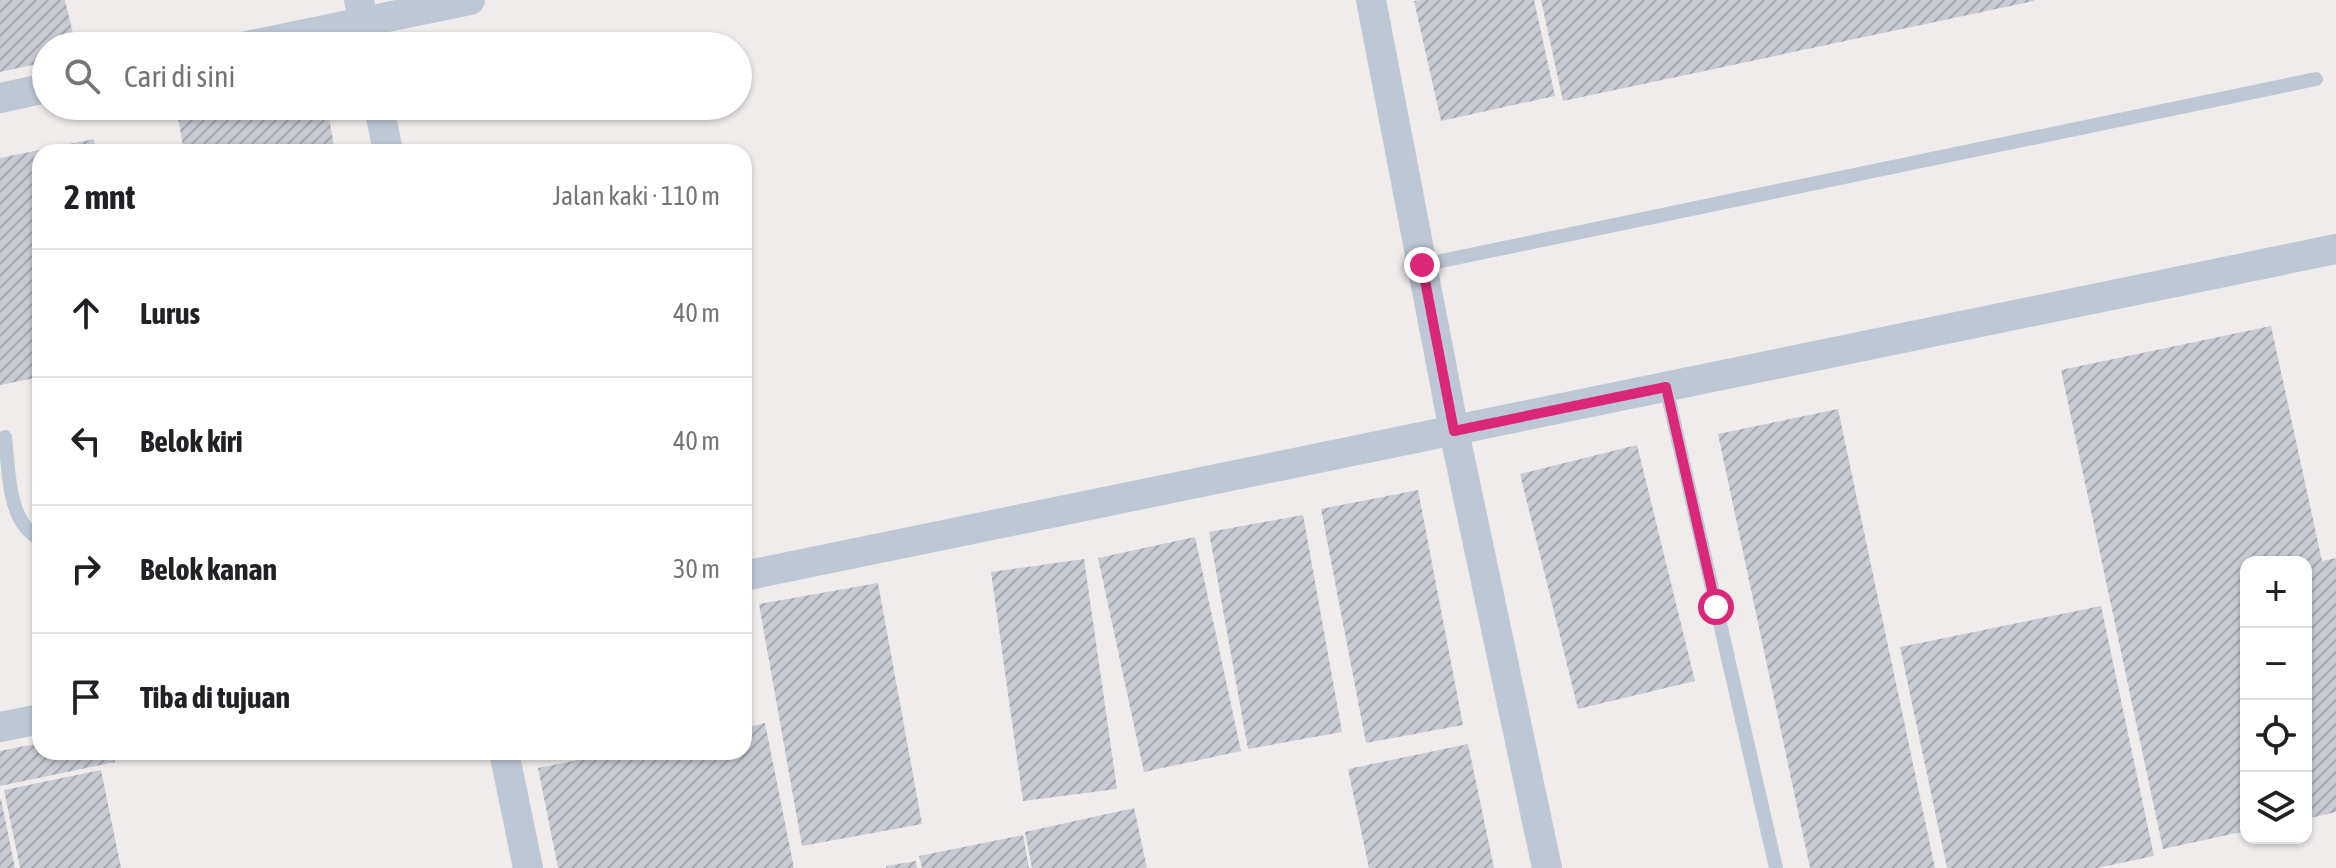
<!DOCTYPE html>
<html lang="id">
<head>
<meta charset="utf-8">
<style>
	body { margin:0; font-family:"Asap Condensed",sans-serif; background:#f2f2f2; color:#202124 }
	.controls { position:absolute; right:24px; bottom:24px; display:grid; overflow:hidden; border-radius:16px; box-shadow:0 2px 6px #0004 }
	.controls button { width:72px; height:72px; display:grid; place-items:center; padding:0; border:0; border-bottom:2px solid #e0e0e0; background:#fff; color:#202124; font:40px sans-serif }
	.stop { position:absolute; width:24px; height:24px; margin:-18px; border:6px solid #db2777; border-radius:50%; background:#fff }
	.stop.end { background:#db2777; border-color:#fff; box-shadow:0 2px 8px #0008 }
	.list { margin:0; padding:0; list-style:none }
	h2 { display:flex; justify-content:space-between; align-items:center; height:104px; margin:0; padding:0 32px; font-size:34px }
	h2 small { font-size:26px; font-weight:400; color:#757577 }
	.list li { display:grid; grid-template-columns:52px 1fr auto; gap:24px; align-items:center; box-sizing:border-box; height:128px; padding:0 32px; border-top:2px solid #e0e0e0 }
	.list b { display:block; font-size:30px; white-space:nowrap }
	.list em { font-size:26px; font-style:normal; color:#757577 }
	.icon { flex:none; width:44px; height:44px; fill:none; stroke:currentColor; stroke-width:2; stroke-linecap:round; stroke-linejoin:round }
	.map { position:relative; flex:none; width:2336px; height:868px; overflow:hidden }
	.search { position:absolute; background:#fff; box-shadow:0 2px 6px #0004; left:32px; top:32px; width:720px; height:88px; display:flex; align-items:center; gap:20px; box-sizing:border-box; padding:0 28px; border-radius:44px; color:#757577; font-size:30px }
	.panel { position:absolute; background:#fff; box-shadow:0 2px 6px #0004; left:32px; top:144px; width:720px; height:616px; border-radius:24px }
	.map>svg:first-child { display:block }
	.building { fill:url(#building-hatch) }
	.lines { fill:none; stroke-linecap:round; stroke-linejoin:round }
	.service { stroke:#bec8d4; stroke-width:14 }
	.minor { stroke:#bec8d4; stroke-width:30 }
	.route { stroke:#db2777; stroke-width:10 }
</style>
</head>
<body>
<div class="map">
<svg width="2336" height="868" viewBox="0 0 2336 868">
	<defs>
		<pattern id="building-hatch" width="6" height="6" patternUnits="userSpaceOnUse" patternTransform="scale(2)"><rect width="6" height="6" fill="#c8cbd3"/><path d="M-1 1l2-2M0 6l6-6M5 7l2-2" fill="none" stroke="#a4a7ae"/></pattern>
	</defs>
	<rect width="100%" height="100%" fill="#f0ecec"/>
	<path class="building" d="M0,0H65L76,46H46V62L0,72Z
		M1421,0H1534L1555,96L1441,121L1414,1Z
		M1541,0H2034V1L1563,101Z
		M176,106H327L335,152H184Z
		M94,139L96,152H40V377L0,385V158Z
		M2271,326L2322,561L2336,558V812L2306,819V562H2246V831L2163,849L2061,370Z
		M1838,409L1935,868H1810L1718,434Z
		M1637,445L1695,681L1578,709L1520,474Z
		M1418,490L1463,725L1366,743L1321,509Z
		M1303,515L1342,732L1248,749L1209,532Z
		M1195,537L1241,751L1144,772L1098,558Z
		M1084,559L1117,789L1023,801L991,572Z
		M878,583L922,824L802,846L759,604Z
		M2101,606L2154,856L2097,868H1947L1900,647Z
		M765,723L794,868H558L538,768L618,752H744V728Z
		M40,743V752H113L115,762L0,786V751Z
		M1468,744L1494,868H1369L1348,769Z
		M101,770L121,868H20L4,790Z
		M0,799H1L15,868H0Z
		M1134,808L1147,868H1032L1025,832Z
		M1023,835L1029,868H922L919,856Z
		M916,861L917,868H886V866Z"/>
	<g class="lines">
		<path class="service" d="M1422,265L2316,79
			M1666,387L1776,868
			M5,437C9,469 7,523 40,539"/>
		<path class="minor" d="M359,0L368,46
			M1371,0L1454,431L1547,868
			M247,46L470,0
			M0,98L46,88
			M379,106L388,152
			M744,576L2336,249
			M0,727L40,719
			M504,752L528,868"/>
	</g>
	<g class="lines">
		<path class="route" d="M1422,265L1454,431L1666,387L1716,607"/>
	</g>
</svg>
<div class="controls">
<button>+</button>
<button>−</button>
<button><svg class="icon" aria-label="locate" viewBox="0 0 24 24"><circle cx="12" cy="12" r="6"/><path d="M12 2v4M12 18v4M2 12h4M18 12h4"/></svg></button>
<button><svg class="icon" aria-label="layers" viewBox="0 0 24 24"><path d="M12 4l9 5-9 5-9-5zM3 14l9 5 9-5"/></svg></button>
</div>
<div class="stop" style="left:1716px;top:607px"></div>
<div class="stop end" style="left:1422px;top:265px"></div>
<div class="search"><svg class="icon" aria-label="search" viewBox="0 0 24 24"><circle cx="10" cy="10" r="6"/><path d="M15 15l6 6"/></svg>Cari di sini</div>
<section class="panel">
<h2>2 mnt<small>Jalan kaki · 110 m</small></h2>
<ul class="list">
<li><svg class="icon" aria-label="ahead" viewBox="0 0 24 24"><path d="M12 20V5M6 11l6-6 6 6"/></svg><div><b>Lurus</b></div><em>40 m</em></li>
<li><svg class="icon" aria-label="left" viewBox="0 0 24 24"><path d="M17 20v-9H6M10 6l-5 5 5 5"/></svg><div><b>Belok kiri</b></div><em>40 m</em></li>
<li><svg class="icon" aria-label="right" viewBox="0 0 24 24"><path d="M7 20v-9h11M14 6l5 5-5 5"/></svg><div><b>Belok kanan</b></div><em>30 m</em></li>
<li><svg class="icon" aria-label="arrive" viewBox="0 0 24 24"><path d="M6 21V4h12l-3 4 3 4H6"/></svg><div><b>Tiba di tujuan</b></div></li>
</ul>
</section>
</div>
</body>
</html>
